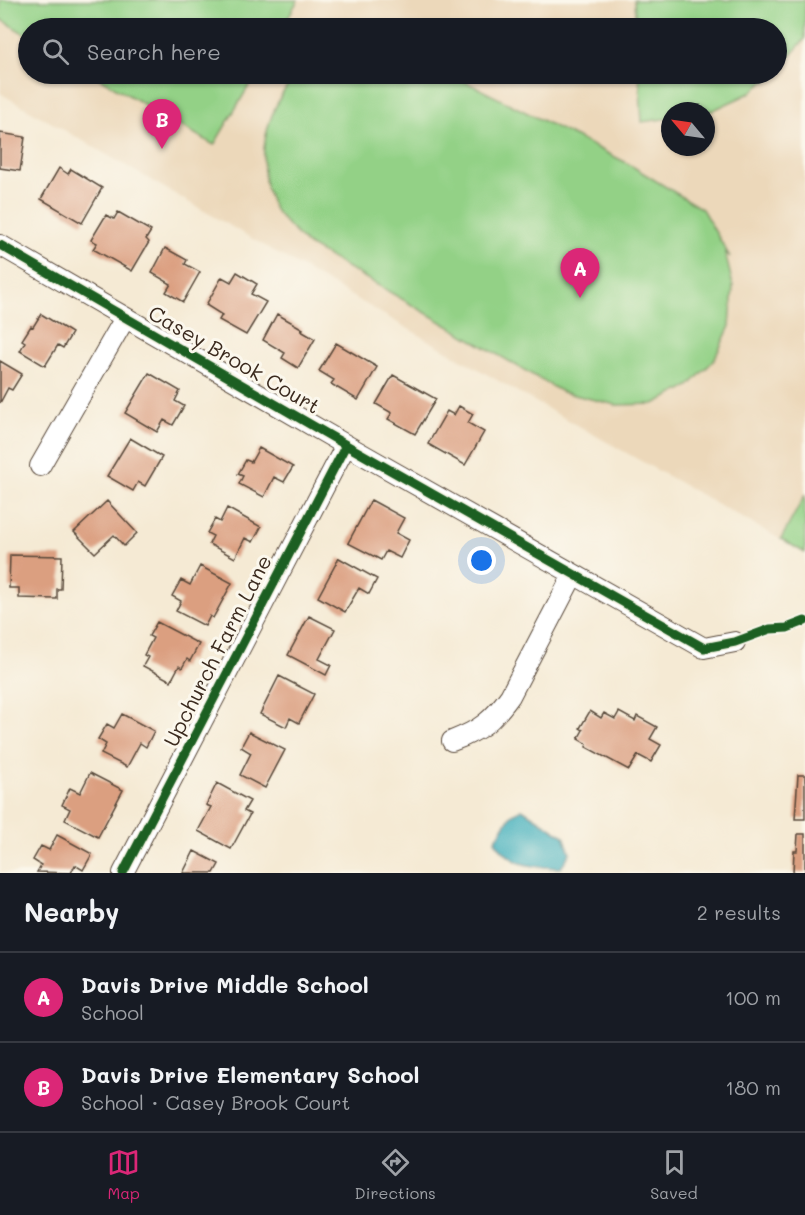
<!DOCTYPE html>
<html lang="en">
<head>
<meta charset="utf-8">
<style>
	body { margin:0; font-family:Mali,sans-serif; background:#242831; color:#f1f3f6 }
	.compass { position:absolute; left:661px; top:102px; width:54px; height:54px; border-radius:50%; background:#171b24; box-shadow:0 2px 4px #0004; rotate:299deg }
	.you { position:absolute; left:482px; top:561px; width:21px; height:21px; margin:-15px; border:4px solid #fff; border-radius:50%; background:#1a73e8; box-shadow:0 0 0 9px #1a73e833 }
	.badge { display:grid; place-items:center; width:39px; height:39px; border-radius:50%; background:#db2777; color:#fff; font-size:20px; font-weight:700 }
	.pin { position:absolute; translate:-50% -50px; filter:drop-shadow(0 2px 3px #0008) }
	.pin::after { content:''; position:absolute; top:32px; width:21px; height:18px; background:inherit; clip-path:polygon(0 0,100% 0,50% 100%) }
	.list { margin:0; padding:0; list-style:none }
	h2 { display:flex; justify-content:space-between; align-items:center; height:78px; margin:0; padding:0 24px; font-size:26px }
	h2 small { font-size:20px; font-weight:400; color:#9ea1a6 }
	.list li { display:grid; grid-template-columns:39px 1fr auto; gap:18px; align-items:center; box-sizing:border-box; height:90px; padding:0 24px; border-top:2px solid #363941 }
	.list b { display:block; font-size:22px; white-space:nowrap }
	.list p { margin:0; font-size:20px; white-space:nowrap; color:#9ea1a6 }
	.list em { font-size:20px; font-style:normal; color:#9ea1a6 }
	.icon { flex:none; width:33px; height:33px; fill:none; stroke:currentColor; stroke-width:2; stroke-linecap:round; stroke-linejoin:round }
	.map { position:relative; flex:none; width:805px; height:873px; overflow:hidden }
	.search { position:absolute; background:#171b24; box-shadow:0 2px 4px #0004; left:18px; right:18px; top:18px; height:66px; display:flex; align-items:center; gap:15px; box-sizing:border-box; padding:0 21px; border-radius:33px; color:#9ea1a6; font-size:22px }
	.sheet { height:258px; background:#171b24 }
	nav { display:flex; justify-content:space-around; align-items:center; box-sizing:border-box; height:84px; border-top:2px solid #363941; background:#171b24; font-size:16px; color:#9ea1a6 }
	nav a { display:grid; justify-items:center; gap:3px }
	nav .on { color:#db2777 }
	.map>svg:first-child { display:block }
	.built { fill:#ecd8ba; fill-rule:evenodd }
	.green { fill:#93d186; stroke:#677e52; stroke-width:1.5 }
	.water { fill:#40afbc; stroke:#3e6c6d; stroke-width:1.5 }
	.building { fill:#db9f80 }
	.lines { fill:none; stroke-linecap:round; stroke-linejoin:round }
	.minor-casing { stroke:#574739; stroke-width:22 }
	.minor { stroke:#fff; stroke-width:20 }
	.cycleway-casing { stroke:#fbf7ec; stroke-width:13 }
	.cycleway { stroke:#1b5e20; stroke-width:9 }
	.labels { text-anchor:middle; stroke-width:6; stroke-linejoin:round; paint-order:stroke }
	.street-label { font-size:21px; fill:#3b2a1e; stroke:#fbf7ec }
</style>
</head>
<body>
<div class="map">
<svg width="805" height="873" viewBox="0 0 805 873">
	<rect width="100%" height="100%" fill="#fbf7ec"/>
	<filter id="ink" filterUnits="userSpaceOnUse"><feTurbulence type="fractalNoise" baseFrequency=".0167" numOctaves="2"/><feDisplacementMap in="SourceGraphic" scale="12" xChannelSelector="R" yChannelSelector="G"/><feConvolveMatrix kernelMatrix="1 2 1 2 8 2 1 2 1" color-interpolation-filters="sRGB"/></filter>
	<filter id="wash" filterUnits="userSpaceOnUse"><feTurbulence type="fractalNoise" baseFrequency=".008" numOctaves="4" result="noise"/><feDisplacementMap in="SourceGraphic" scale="24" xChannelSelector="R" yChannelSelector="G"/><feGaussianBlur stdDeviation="1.35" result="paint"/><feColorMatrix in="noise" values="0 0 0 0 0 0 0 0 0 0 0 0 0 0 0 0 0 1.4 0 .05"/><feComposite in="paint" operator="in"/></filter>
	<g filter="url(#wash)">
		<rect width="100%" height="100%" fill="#f5ead4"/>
		<path class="built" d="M0,0H805V494L780,539L516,391L0,93ZM28,28H776V74H28ZM670,111H706V147H670Z"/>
		<path class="green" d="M0,0H298L282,28H28V36L0,19Z
			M634,0H805V39L777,71L776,28H636Z
			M92,74H256L214,145Z
			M296,74H450L627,163L702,209L730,257L725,252L733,286L730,326L714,360L689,386L654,404L616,405L562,392L305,243C296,232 276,216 272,204C253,159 267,110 296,74Z
			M639,74H774L750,93L707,113L706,111H670V118L642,122Z
			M805,495V553L781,539Z"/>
		<path class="water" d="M522,809L564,836L570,853L561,868C530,866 515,869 495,841L511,815Z"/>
		<g id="blocks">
			<path class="building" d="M0,133L25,137L20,171L0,168Z
				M59,168L68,174L71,169L102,188L82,223L41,199Z
				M118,212L151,231L146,239L149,242L132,271L93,249L97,243L91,240L106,215L114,219Z
				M165,248L187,260L185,264L200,272L183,302L166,292L171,284L152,273Z
				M237,272L257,284L251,294L266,302L246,335L219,320L222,315L206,305L222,277L231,282Z
				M41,314L72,333L63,348L58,345L45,366L20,351L25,342L22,340L31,326L33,327Z
				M277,314L303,329L301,331L315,339L298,368L282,358L285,353L263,340Z
				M336,343L377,367L358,400L331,384L334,380L319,371Z
				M0,361L22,374L12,390L8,388L0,403Z
				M149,373L180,391L175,401L184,406L173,425L164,420L157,432L125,413Z
				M393,375L436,399L415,434L388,419L392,413L376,404Z
				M459,406L473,414L468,423L484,432L465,465L428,444L447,411L454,415Z
				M130,438L162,457L145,486L138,482L133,491L107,476Z
				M259,448L293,467L284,482L274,477L264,497L239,484L243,476L238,474L246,460L251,462Z
				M371,500L404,518L396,533L409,540L400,558L386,551L381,560L348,543Z
				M107,501L137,533L124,546L114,535L95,553L74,532Z
				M227,508L261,527L253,542L245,538L235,558L209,544L213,536L207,533L215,519L220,522Z
				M10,555L62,556L61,589H57V599L19,598V588H9Z
				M339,558L377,579L369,594L359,588L345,612L318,597Z
				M200,566L232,583L213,618L210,616L205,626L176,611L181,601L172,596L181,580L190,585Z
				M309,616L335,629L319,659L331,665L326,675L288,655Z
				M157,622L199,644L190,661L187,659L182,668L179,666L171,681L143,666L148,657L144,655L153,638L149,636Z
				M279,676L314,694L299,723L290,718L286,727L260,714Z
				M590,711L601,718L604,713L615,719L619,712L635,721L637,716L657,727L650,739L661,745L651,762L638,755L629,770L586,747L587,744L578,739L583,730L580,728Z
				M122,714L154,731L146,747L140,743L127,767L101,754L106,744L98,739L107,724L114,728Z
				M249,732L285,750L265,788L240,775L251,753L241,747Z
				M90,773L123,790L98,837L65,820L70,809L62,805L70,788L80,793Z
				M798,775H805V819H795Z
				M217,783L250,801L244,811L250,814L231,849L198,831L211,807L206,805Z
				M798,834H805V873H793L794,851H797Z
				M57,835L92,854L83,870L75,865L71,873L37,872L41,865L33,860L41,846L49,850Z
				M194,851L219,864L214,873H183Z"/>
		</g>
	</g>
	<g filter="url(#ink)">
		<use href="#blocks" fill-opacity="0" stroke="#574739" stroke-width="1.5"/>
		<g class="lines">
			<g class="minor-casing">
				<path id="minor" d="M0,245L346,445L704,648L735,642
					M40,466L125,318
					M452,741C481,730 492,721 510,696L573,575
					M123,873L346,445"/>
			</g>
			<use href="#minor" class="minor"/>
			<g class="cycleway-casing">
				<path id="cycleway" d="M0,245L346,445L704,648L735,642L770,629L787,628L805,621
					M123,873L346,445"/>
			</g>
			<use href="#cycleway" class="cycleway"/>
		</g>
	</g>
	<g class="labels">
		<g class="street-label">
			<text transform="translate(234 360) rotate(30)" y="7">Casey Brook Court</text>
			<text transform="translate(218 651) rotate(-63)" y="7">Upchurch Farm Lane</text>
		</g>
	</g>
</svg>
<svg class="compass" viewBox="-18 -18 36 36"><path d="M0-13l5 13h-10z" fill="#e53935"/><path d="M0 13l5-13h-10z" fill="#9ea1a6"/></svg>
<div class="you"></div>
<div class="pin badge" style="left:580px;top:298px">A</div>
<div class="pin badge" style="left:162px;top:149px">B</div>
<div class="search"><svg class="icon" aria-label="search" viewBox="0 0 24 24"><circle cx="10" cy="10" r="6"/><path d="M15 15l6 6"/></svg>Search here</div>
</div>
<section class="sheet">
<h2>Nearby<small>2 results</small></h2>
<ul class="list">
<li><span class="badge">A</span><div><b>Davis Drive Middle School</b><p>School</p></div><em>100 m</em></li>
<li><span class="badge">B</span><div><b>Davis Drive Elementary School</b><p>School · Casey Brook Court</p></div><em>180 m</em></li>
</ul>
</section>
<nav>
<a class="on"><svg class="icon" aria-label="map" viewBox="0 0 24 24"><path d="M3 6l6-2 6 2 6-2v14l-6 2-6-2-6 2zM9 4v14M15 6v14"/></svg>Map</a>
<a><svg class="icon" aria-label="directions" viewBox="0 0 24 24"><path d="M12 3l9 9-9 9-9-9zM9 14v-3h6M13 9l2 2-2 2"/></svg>Directions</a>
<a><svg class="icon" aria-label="saved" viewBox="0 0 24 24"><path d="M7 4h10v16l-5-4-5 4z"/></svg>Saved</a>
</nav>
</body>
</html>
